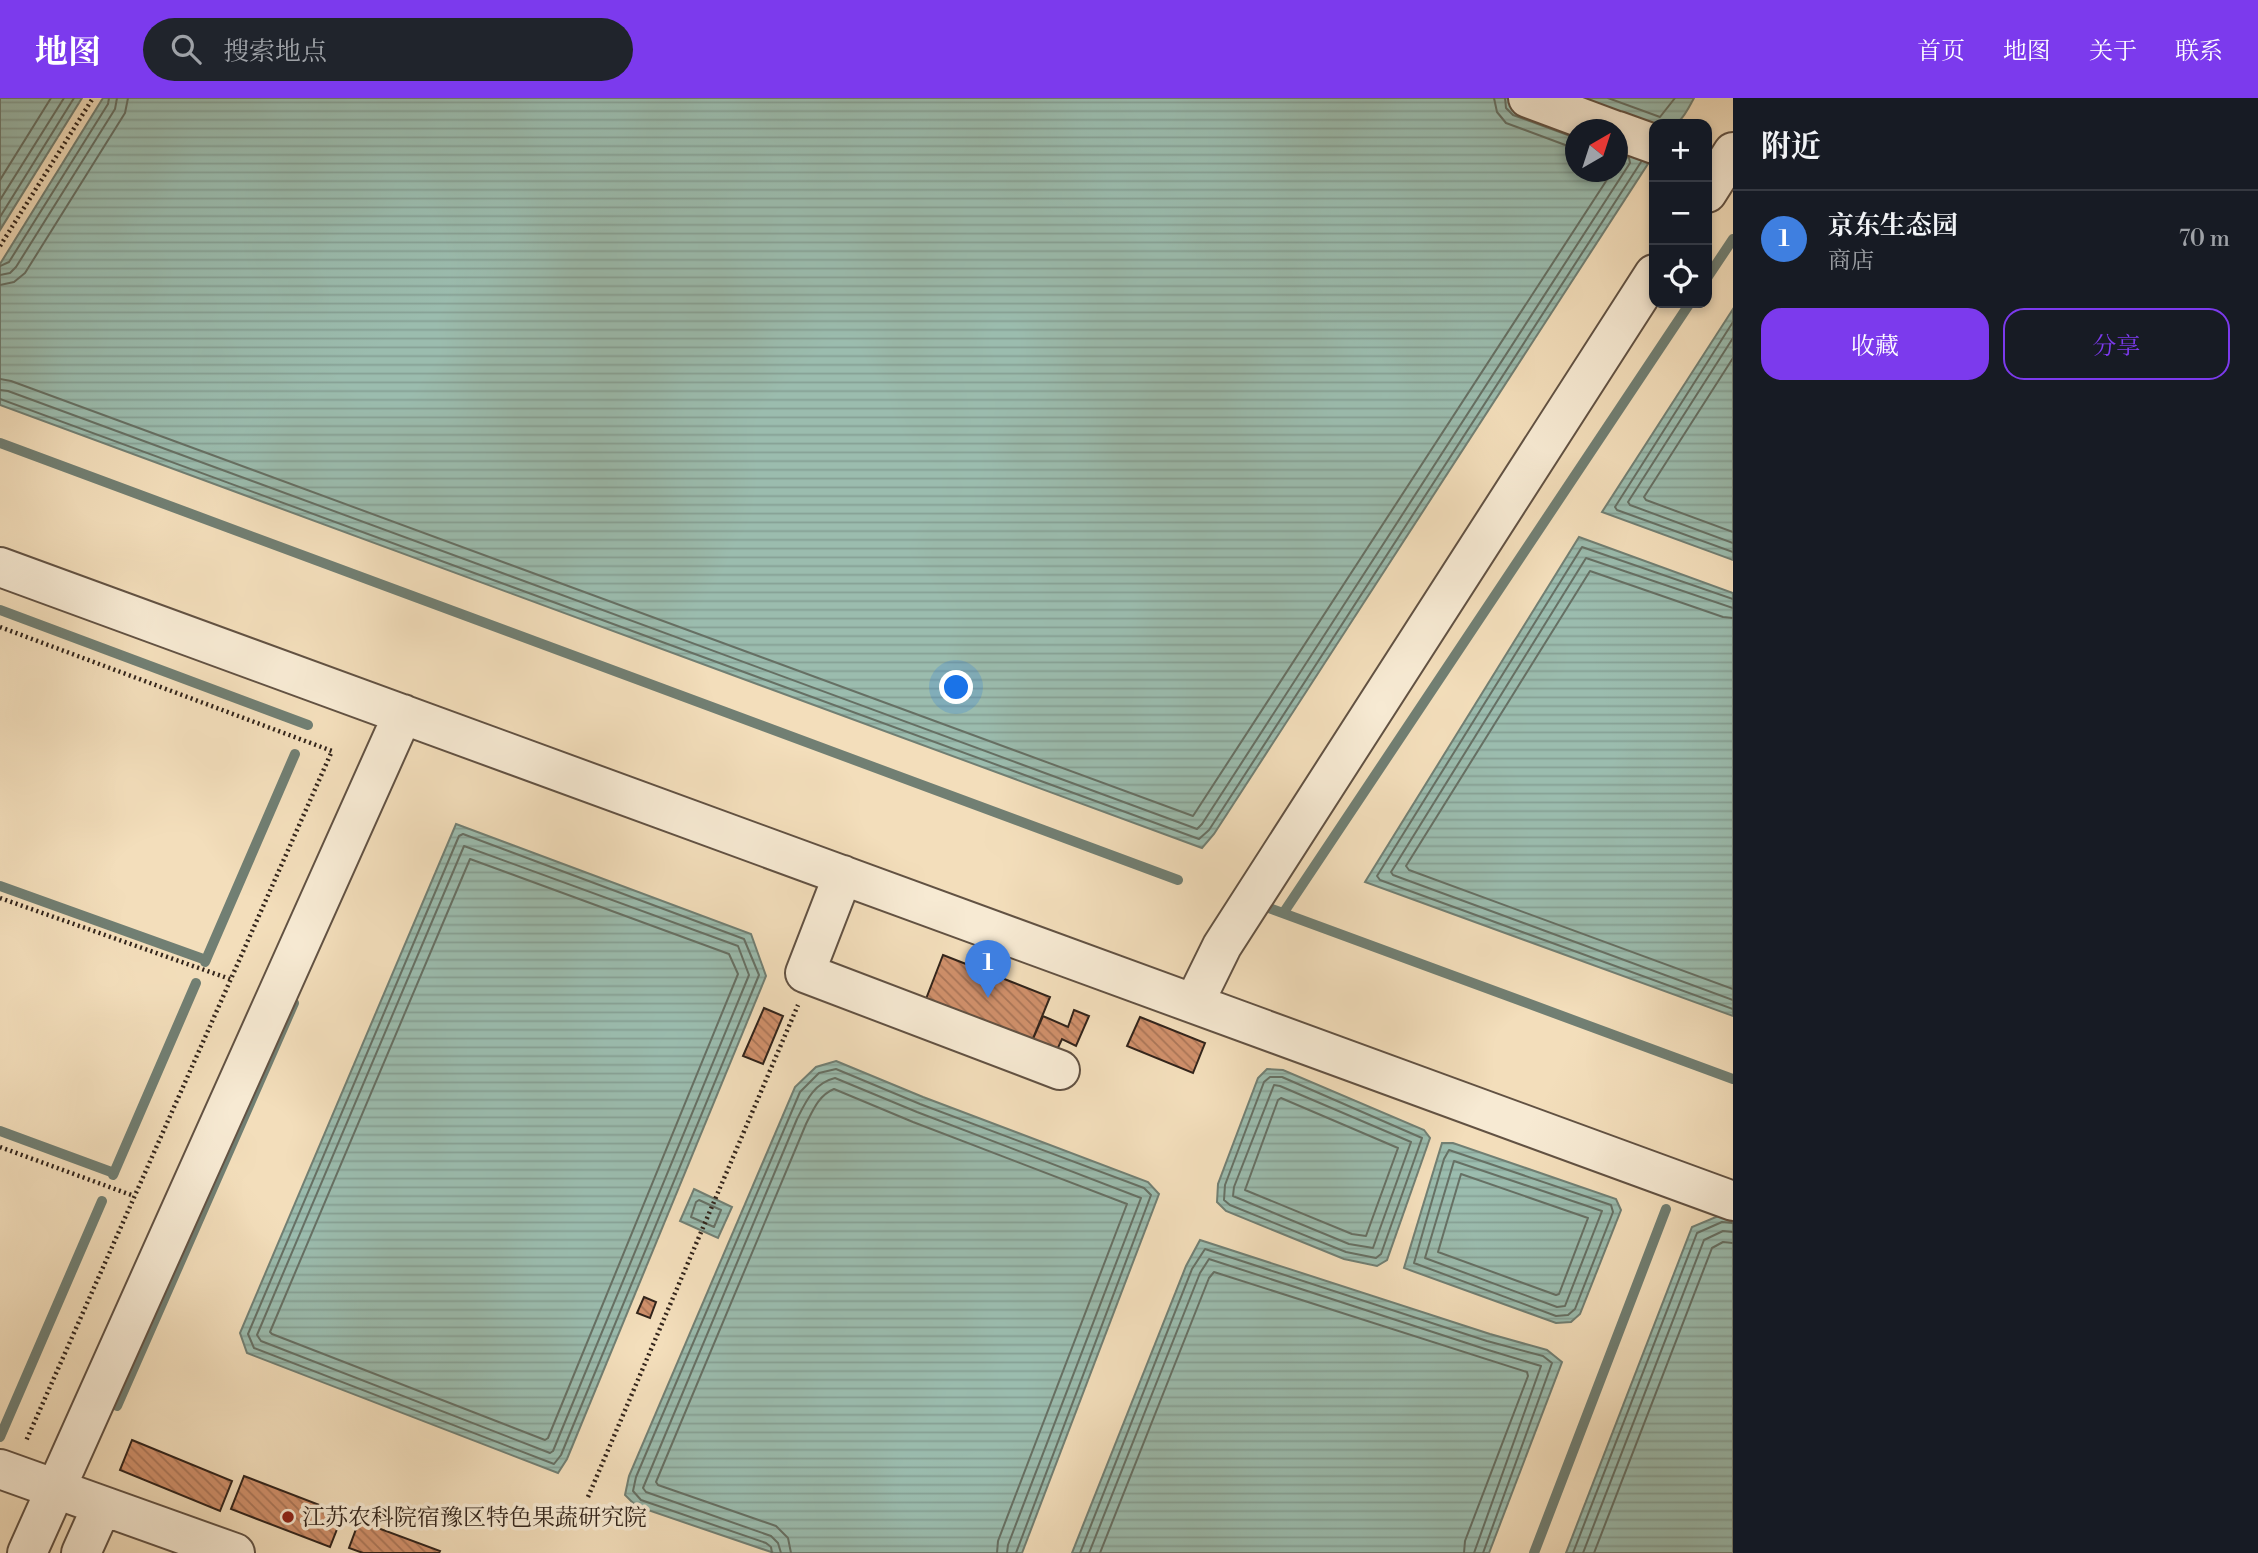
<!DOCTYPE html>
<html lang="zh">
<head>
<meta charset="utf-8">
<style>
	body { margin:0; font-family:"Libre Bodoni","Noto Serif SC",serif; background:#20242c; color:#f1f3f6 }
	.controls { position:absolute; right:21px; top:21px; display:grid; overflow:hidden; border-radius:14px; box-shadow:0 4px 10px #0003 }
	.controls button { width:63px; height:63px; display:grid; place-items:center; padding:0; border:0; border-bottom:2px solid #363941; background:#171b24; color:#f1f3f6; font:35px sans-serif }
	.compass { position:absolute; left:1565px; top:21px; width:63px; height:63px; border-radius:50%; background:#171b24; box-shadow:0 4px 10px #0003; rotate:39deg }
	.you { position:absolute; left:957px; top:590px; width:24px; height:24px; margin:-18px; border:5px solid #fff; border-radius:50%; background:#1a73e8; box-shadow:0 0 0 10px #1a73e833 }
	.badge { display:grid; place-items:center; width:46px; height:46px; border-radius:50%; background:#7c3aed; color:#fff; font-size:23px; font-weight:700 }
	.pin { position:absolute; translate:-50% -58px; filter:drop-shadow(0 2px 4px #0008) }
	.pin::after { content:''; position:absolute; top:37px; width:24px; height:21px; background:inherit; clip-path:polygon(0 0,100% 0,50% 100%) }
	.list { margin:0; padding:0; list-style:none }
	h2 { display:flex; justify-content:space-between; align-items:center; height:91px; margin:0; padding:0 28px; font-size:30px }
	h2 small { font-size:23px; font-weight:400; color:#9ea1a6 }
	.list li { display:grid; grid-template-columns:46px 1fr auto; gap:21px; align-items:center; box-sizing:border-box; height:98px; padding:0 28px; border-top:2px solid #363941 }
	.list b { display:block; font-size:26px; white-space:nowrap }
	.list p { margin:0; font-size:23px; white-space:nowrap; color:#9ea1a6 }
	.list em { font-size:23px; font-style:normal; color:#9ea1a6 }
	.actions { display:flex; gap:14px; padding:21px 28px }
	.actions a { flex:1; padding:16px 0; border:2px solid #7c3aed; border-radius:21px; text-align:center; font-size:24px; color:#7c3aed }
	.actions .main { background:#7c3aed; color:#fff }
	.icon { flex:none; width:38px; height:38px; fill:none; stroke:currentColor; stroke-width:2; stroke-linecap:round; stroke-linejoin:round }
	.map { position:relative; flex:none; width:1733px; height:1455px; overflow:hidden }
	header { display:flex; align-items:center; gap:42px; box-sizing:border-box; height:98px; padding:0 35px; background:#7c3aed; color:#fff }
	header strong { font-size:33px }
	nav { display:flex; gap:38px; margin-inline-start:auto; font-size:24px }
	.search { width:490px; height:63px; background:#20242c; display:flex; align-items:center; gap:18px; box-sizing:border-box; padding:0 24px; border-radius:38px; color:#9ea1a6; font-size:26px }
	main { display:flex }
	aside { flex:1; background:#171b24 }
	.map>svg:first-child { display:block }
	.water { fill:url(#water-rules); stroke:#717f73; stroke-width:2 }
	.lines { fill:none; stroke-linecap:round; stroke-linejoin:round }
	.shore { stroke:#667064; stroke-width:2 }
	.stream { stroke:#717f73; stroke-width:10 }
	.building { fill:url(#building-back-hatch); stroke:#32241b; stroke-width:2 }
	.minor-casing { stroke:#625243; stroke-width:42 }
	.path { stroke:#32241b; stroke-width:4.5; stroke-dasharray:2 3.5; stroke-linecap:butt }
	.minor { stroke:#f7ead3; stroke-width:38 }
	.poi-dot { fill:#8f2418; stroke:#f7ead3; stroke-width:2.5 }
	.labels { text-anchor:middle; stroke-width:7; stroke-linejoin:round; paint-order:stroke }
	.poi-label { font-size:23px; fill:#32241b; stroke:#f7ead3; text-anchor:start }
</style>
</head>
<body>
<header>
<strong>地图</strong>
<div class="search"><svg class="icon" aria-label="search" viewBox="0 0 24 24"><circle cx="10" cy="10" r="6"/><path d="M15 15l6 6"/></svg>搜索地点</div>
<nav><a>首页</a><a>地图</a><a>关于</a><a>联系</a></nav>
</header>
<main>
<div class="map">
<svg width="1733" height="1455" viewBox="0 0 1733 1455">
	<defs>
		<pattern id="water-rules" width="6" height="5" patternUnits="userSpaceOnUse" patternTransform="scale(1.75)"><rect width="6" height="5" fill="#9bbcae"/><path d="M0 2.5h6" fill="none" stroke="#86a195"/></pattern>
		<pattern id="building-back-hatch" width="6" height="6" patternUnits="userSpaceOnUse" patternTransform="scale(1.75)"><rect width="6" height="6" fill="#d0906b"/><path d="M-1 5l2 2M0 0l6 6M5-1l2 2" fill="none" stroke="#a97557"/></pattern>
	</defs>
	<rect width="100%" height="100%" fill="#f3debb"/>
	<filter id="stains"><feTurbulence type="fractalNoise" baseFrequency=".00286" numOctaves="4"/><feColorMatrix values="0 0 0 0 .2 0 0 0 0 .09 0 0 0 0 .02 0 0 0 .5 -.17"/></filter>
	<radialGradient id="worn" r=".72"><stop offset=".6" stop-color="#630" stop-opacity="0"/><stop offset="1" stop-color="#630" stop-opacity=".3"/></radialGradient>
	<path class="water" d="M0,0H82L0,132Z
		M103,0H1512L1576,32V74H1618V39L1653,58L1214,736L1202,750L0,307V166Z
		M1562,0H1694C1690,7 1685,18 1679,23C1662,36 1584,6 1562,0Z
		M1733,211V462L1602,414Z
		M1579,439L1733,495V918L1365,784Z
		M456,726L751,836L766,878L567,1361L558,1375L247,1255L240,1235Z
		M836,963L923,999L1148,1084L1159,1096L1022,1455H774L636,1408L625,1397L629,1378L795,989L816,969Z
		M1267,971L1283,972L1424,1032L1430,1040L1387,1162L1377,1168L1344,1161L1226,1113L1217,1104L1218,1086L1258,980Z
		M1442,1045H1453L1616,1101L1621,1112L1580,1216L1571,1224L1556,1225L1404,1170Z
		M694,1091L732,1109L718,1140L680,1123Z
		M1723,1116L1733,1119V1455H1566L1692,1129Z
		M1200,1142L1490,1236L1547,1252L1562,1264L1489,1455H1072L1186,1168Z"/>
	<g class="lines">
		<path class="shore" d="M1494,0L1497,14L1506,25L1576,51
			M1505,0L1506,10L1513,17L1576,40
			M1608,0L1660,19L1675,0
			M0,82L51,0
			M0,102L64,0
			M0,119L74,0
			M0,168L9,164L108,6L109,0
			M0,177L10,175L16,169L115,11L117,0
			M0,187L14,184L25,175L125,15L128,0
			M1733,224L1615,409L1617,412L1733,454
			M1733,240L1628,404L1630,407L1733,445
			M1733,260L1644,399L1646,402L1733,434
			M0,281L11,283L1193,718L1612,74
			M0,292L8,293L1197,731L1202,726L1630,65L1629,60L1618,56
			M0,301L1199,741L1209,732L1641,64
			M1733,501L1582,449L1377,778L1380,782L1733,911
			M1733,510L1586,460L1391,774L1393,777L1733,902
			M1733,520L1723,519L1590,473L1406,768L1409,772L1733,891
			M463,736L744,841L759,877L561,1357L554,1366L254,1250L248,1236L459,738Z
			M464,748L738,848L749,877L553,1353L550,1355L261,1243L257,1237Z
			M470,761L729,856L738,876L548,1340L545,1342L272,1236L270,1234Z
			M1270,979H1282L1422,1040L1381,1156L1376,1160L1346,1154L1230,1107L1224,1102L1225,1087L1264,984Z
			M1274,987L1280,988L1411,1044L1373,1150L1349,1146L1233,1098L1234,1089Z
			M1281,1000L1398,1050L1366,1138L1352,1136L1245,1092L1278,1002Z
			M1449,1052L1611,1107L1613,1114L1575,1211L1568,1217L1556,1218L1414,1165L1444,1061Z
			M1454,1063L1602,1113L1565,1208L1557,1209L1425,1160Z
			M1461,1076L1588,1120L1559,1196L1556,1197L1438,1154Z
			M699,1102L721,1112L714,1129L691,1119L696,1104Z
			M772,1455L771,1449L766,1445L641,1402L633,1393L636,1379L800,994L819,975L836,971L920,1006L1144,1090L1151,1097L1016,1455
			M781,1455L778,1445L771,1438L646,1394L643,1390L797,1021C806,1003 814,985 835,980L917,1014L1141,1100L1008,1447L1007,1455
			M791,1455L788,1440L776,1428L658,1387L656,1384L806,1026C813,1012 819,997 834,991L913,1024L1127,1106L998,1443L997,1455
			M1080,1455L1192,1171L1205,1151L1487,1243L1543,1258L1552,1265L1483,1455
			M1089,1455L1200,1175L1209,1161L1485,1251L1541,1268L1474,1455
			M1100,1455L1209,1180L1214,1174L1527,1274L1528,1278L1465,1443L1464,1455
			M1573,1455L1697,1135L1722,1124L1733,1125
			M1583,1455L1704,1142L1723,1133L1733,1134
			M1594,1455L1712,1150L1723,1144L1733,1145"/>
		<path class="stream" d="M1707,180L1733,141
			M0,345L1178,782
			M0,512L308,627
			M0,788L206,862
			M1261,807L1733,981
			M1284,814L1690,205
			M205,864L295,656
			M0,1033L114,1075
			M113,1077L196,885
			M117,1308L294,905
			M0,1339L102,1103
			M1534,1455L1666,1111"/>
	</g>
	<path class="building" d="M943,857L1050,899L1032,943L926,901Z
		M764,910L783,918L763,966L743,958Z
		M1074,912L1089,918L1076,948L1062,941L1056,954L1032,943L1043,918L1068,929Z
		M1140,919L1205,945L1193,975L1127,948Z
		M644,1199L656,1204L650,1220L637,1215Z
		M132,1342L232,1383L220,1413L120,1372Z
		M244,1378L343,1416L330,1449L231,1411Z
		M359,1423L440,1453L439,1455H363L349,1450Z"/>
	<g class="lines">
		<g class="minor-casing">
			<path id="minor" d="M1528,0L1614,32
				M1618,33L1654,46
				M1707,95L1733,54
				M0,469L1733,1103
				M843,777L805,875L1060,972
				M1194,905L1222,848L1654,176
				M0,1371L235,1455
				M27,1455L403,616
				M81,1455L102,1408"/>
		</g>
		<path class="path" d="M0,148L93,0
			M0,529L332,653L26,1343
			M0,800L230,881
			M0,1049L134,1098
			M588,1399L798,907"/>
		<use href="#minor" class="minor"/>
	</g>
	<circle class="poi-dot" cx="288" cy="1419" r="7"/>
	<g class="labels">
		<g class="poi-label">
			<text x="302" y="1427">江苏农科院宿豫区特色果蔬研究院</text>
		</g>
	</g>
	<rect width="100%" height="100%" filter="url(#stains)"/>
	<rect width="100%" height="100%" fill="url(#worn)"/>
</svg>
<div class="controls">
<button>+</button>
<button>−</button>
<button><svg class="icon" aria-label="locate" viewBox="0 0 24 24"><circle cx="12" cy="12" r="6"/><path d="M12 2v4M12 18v4M2 12h4M18 12h4"/></svg></button>
</div>
<svg class="compass" viewBox="-18 -18 36 36"><path d="M0-13l5 13h-10z" fill="#e53935"/><path d="M0 13l5-13h-10z" fill="#9ea1a6"/></svg>
<div class="you"></div>
<div class="pin badge" style="left:988px;top:900px;background:#3f7fe0">1</div>
</div>
<aside>
<h2>附近<small></small></h2>
<ul class="list">
<li><span class="badge" style="background:#3f7fe0">1</span><div><b>京东生态园</b><p>商店</p></div><em>70 m</em></li>
</ul>
<div class="actions"><a class="main">收藏</a><a>分享</a></div>
</aside>
</main>
</body>
</html>
